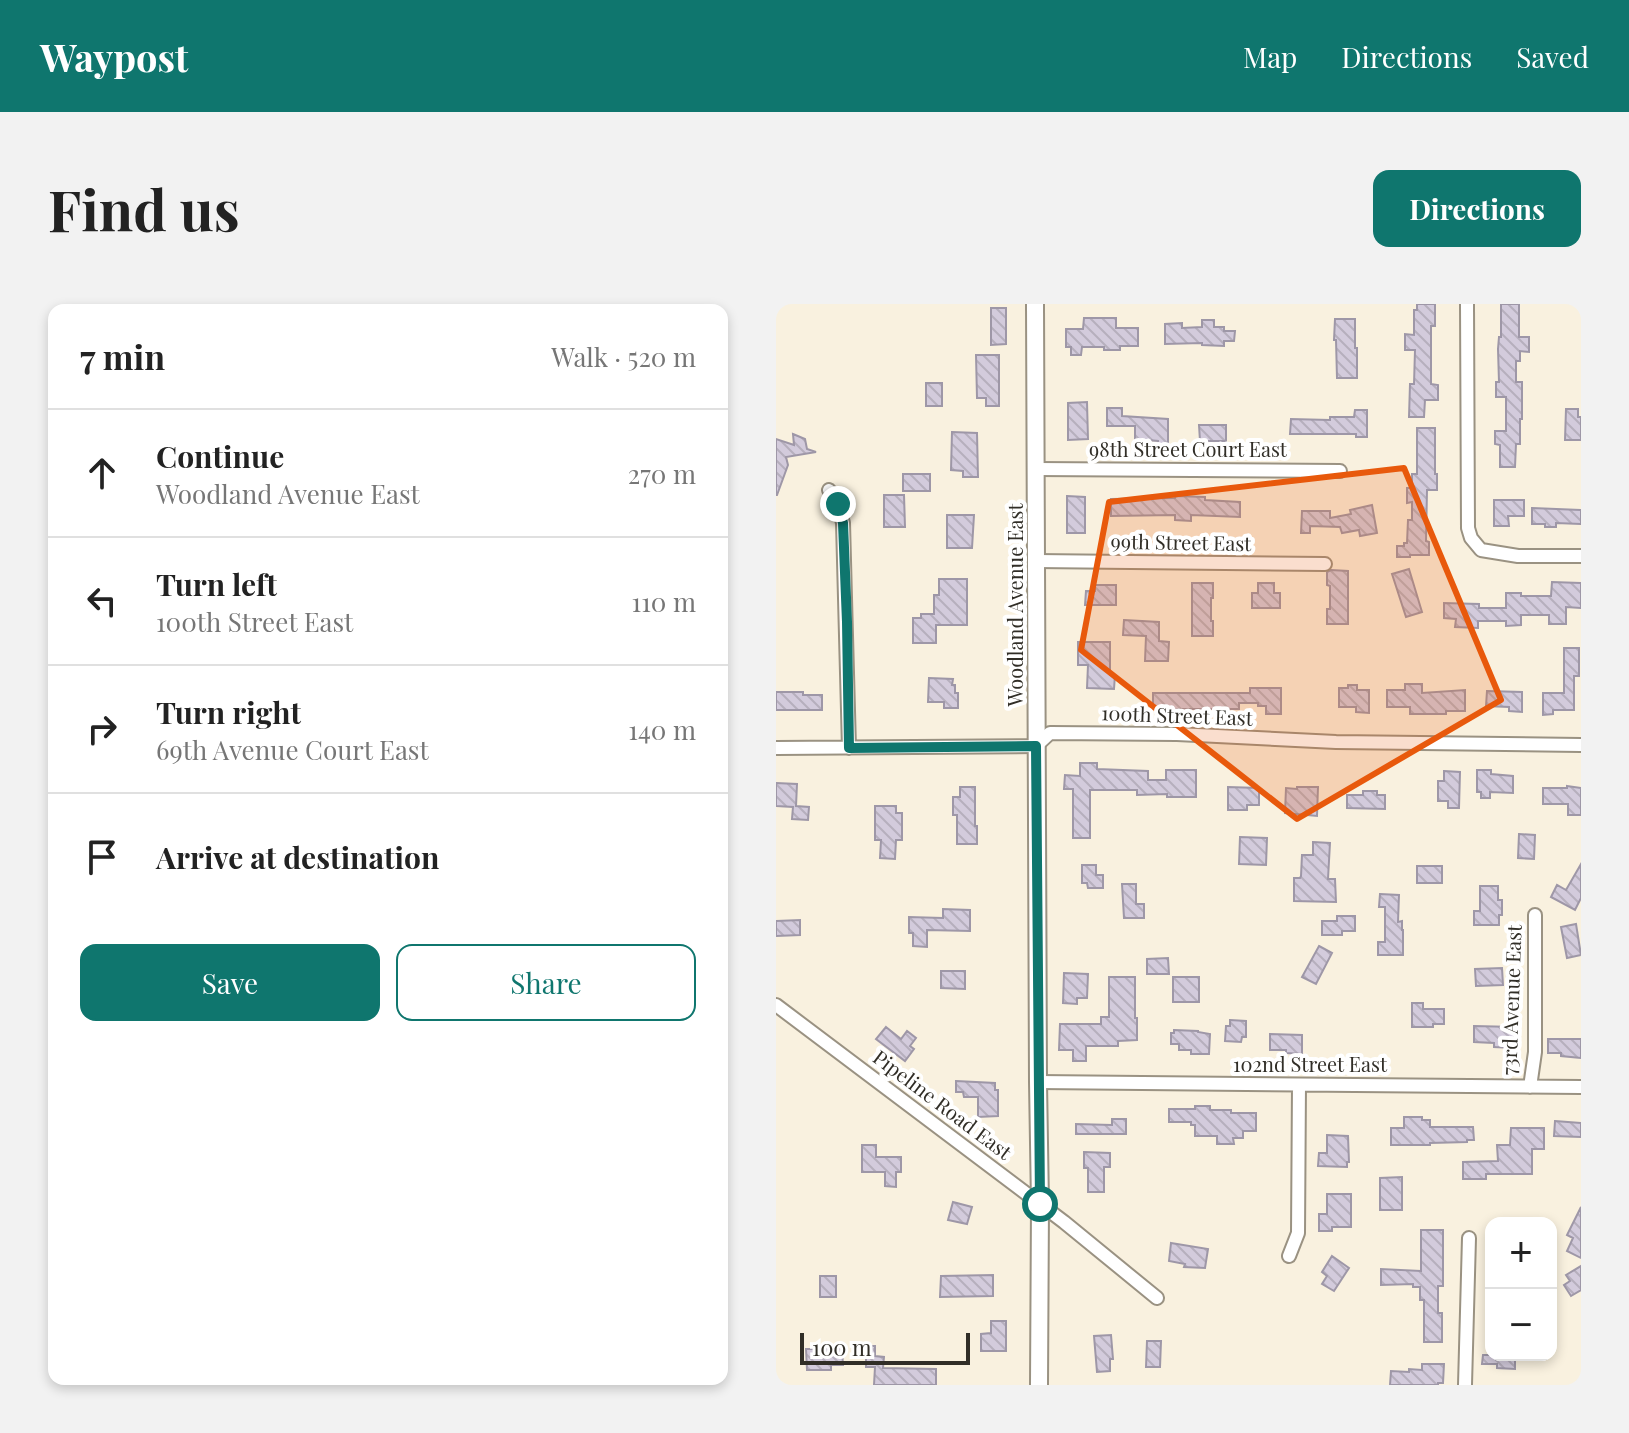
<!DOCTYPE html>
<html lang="en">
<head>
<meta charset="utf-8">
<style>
	body { margin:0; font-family:"Playfair Display",serif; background:#f2f2f2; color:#222 }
	.controls { position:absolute; right:24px; bottom:24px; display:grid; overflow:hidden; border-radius:16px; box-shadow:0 4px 12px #0003 }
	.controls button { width:72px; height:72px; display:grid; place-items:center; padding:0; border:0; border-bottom:2px solid #e0e0e0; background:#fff; color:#222; font:40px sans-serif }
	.scale { position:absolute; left:24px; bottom:20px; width:170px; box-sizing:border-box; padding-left:8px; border:4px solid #312e27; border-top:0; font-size:22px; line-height:28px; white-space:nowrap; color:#312e27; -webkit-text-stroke:6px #fff; paint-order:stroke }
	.stop { position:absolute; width:24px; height:24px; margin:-18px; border:6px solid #0f766e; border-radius:50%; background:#fff }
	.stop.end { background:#0f766e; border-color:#fff; box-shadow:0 2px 8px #0008 }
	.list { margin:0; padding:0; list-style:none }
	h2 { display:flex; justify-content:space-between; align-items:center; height:104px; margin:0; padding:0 32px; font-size:34px }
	h2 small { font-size:26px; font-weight:400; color:#767676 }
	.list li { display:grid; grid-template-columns:52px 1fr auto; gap:24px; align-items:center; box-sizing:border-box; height:128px; padding:0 32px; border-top:2px solid #e0e0e0 }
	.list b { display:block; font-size:30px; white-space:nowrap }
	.list p { margin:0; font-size:26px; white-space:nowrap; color:#767676 }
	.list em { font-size:26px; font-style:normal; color:#767676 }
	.actions { display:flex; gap:16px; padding:24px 32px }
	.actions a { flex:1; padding:18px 0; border:2px solid #0f766e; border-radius:16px; text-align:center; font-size:28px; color:#0f766e }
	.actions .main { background:#0f766e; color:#fff }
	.icon { flex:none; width:44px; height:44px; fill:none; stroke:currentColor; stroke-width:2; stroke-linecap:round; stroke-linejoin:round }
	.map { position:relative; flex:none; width:805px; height:1081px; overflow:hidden; border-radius:16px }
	header { display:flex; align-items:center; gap:48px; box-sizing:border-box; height:112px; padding:0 40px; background:#0f766e; color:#fff }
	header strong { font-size:38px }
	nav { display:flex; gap:44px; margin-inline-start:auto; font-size:28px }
	.intro { display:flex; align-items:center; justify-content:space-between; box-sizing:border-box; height:192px; padding:0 48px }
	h1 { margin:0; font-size:56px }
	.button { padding:20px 36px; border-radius:16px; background:#0f766e; color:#fff; font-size:28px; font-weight:700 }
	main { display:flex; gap:48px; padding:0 48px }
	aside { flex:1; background:#fff; border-radius:16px; box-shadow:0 4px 12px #0003 }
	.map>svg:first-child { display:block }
	.building { fill:url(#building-back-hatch); stroke:#9e97a7; stroke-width:2 }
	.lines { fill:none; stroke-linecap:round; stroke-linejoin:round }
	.street-casing { stroke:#9a9282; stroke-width:16 }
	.secondary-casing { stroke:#9a9282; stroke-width:20 }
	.street { stroke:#fff; stroke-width:12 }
	.secondary { stroke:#fff; stroke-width:16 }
	.route { stroke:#0f766e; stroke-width:10 }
	.marked { fill:#e8590c; fill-opacity:0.2; stroke:#e8590c; stroke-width:6; stroke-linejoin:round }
	.labels { text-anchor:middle; stroke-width:8; stroke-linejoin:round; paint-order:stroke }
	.street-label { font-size:20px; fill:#312e27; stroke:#fff }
</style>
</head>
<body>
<header>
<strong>Waypost</strong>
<nav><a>Map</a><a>Directions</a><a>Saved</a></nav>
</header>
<div class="intro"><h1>Find us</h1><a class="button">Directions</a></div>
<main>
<aside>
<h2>7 min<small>Walk · 520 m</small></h2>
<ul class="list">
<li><svg class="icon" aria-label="ahead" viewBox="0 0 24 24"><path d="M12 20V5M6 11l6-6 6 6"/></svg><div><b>Continue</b><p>Woodland Avenue East</p></div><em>270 m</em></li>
<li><svg class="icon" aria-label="left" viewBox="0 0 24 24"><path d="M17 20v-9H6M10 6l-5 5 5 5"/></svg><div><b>Turn left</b><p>100th Street East</p></div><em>110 m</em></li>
<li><svg class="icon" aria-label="right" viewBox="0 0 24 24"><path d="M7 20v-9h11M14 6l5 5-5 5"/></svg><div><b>Turn right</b><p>69th Avenue Court East</p></div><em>140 m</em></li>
<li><svg class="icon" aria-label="arrive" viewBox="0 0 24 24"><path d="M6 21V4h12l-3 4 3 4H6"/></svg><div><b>Arrive at destination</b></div></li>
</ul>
<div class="actions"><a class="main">Save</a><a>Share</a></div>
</aside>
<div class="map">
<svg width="805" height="1081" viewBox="0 0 805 1081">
	<defs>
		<pattern id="building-back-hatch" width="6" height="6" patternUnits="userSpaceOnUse" patternTransform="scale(2)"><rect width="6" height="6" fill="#d3cbdc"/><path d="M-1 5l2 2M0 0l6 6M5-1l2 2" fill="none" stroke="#b6afbd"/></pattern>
	</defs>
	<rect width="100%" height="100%" fill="#f9f1df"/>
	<path class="building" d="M641,0H659V22H655V80L662,81V96H649L648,113H633L634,80H638L639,46H629V30L638,31V6H641Z
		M725,0H743V33H753V48L744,47V57H740V78H746V115H744V140H740L739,163H724V141L719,140V127H730V93H720V78H723L722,45L723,33H725Z
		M215,4H230V40L215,41Z
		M308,14H340V24H362V42H344V46H328V43H306L305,51H295V43H290V25H307Z
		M559,15H579V44H581V74H561L560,36H558Z
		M426,16H438V23H448V27H459L458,37H448V42L426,41V39L389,40V20L406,19V24L426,23Z
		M200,51H223V102H210V94H201Z
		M150,79H166V102H150Z
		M311,98L312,135L292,136V99Z
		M331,104H346V112L392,115V141H382V137L359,135V122H331Z
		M790,105H802V113H805V136H789Z
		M579,106H591V133H580V130H514L515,115L554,116V113H578Z
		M423,121H450V137H424Z
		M641,124H659V170H661V186H651L650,237L653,238V251H634V253H621V242H628V239H631L632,216H636V198L631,199V184H636V170H641Z
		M176,128L201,129L202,173H187V167L175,166Z
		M17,130L29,135L31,145L40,148L10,153L12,161L1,191H0V135L18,141Z
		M127,170H154V187H127Z
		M108,191H128L129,223H108Z
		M291,192L309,193V229H291Z
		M400,192L429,193V196L464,198V213L415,211V217L399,216V211L335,212V195L399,194Z
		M718,196H748V212H732L733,222H718Z
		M596,201L601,229L584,232L583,226L566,229L564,223L534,222V229H525L526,207H554V214L575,210L574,206Z
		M756,204L805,206V220L780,219V223H769V220H756Z
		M171,211H198L196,244H171Z
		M633,265L646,308L630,313L616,270Z
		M555,266L572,267V320H551V305H554V282L551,281V268Z
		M163,275H191V321H160V339H137V314H145V310H158V291H163Z
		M776,278L805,279V304L790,303V320H773V311H745V321L730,322V317H702V324L679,323L680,315L668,314V299L703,300V304H730V289H745V292H775Z
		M416,279H437V294H435V317H437V332H416Z
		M482,279H498V289H504V304H476V289H482Z
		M319,281H340V301H309L310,287H319Z
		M348,316L383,318V337L393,338L392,357H369L370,332L347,331Z
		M302,338H334V371H339L338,385L311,384L312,361H302Z
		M788,344H803V372H798V406H777V410L767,411V389H788Z
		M153,374L177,375L176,381H179V389H182V404H168V398H152Z
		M629,380H646V389L689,386V407H670V410H634V403H611V386H629Z
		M572,381H581V386H593V409L580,408V403H563V384H572Z
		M474,384H505V410H490V402H482V399H463V405H377V389H474Z
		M711,387L746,388V408L733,407V403L710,402Z
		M0,388H27V391H46V406H0Z
		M304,459H321V465L372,467V476H390V466H420V493H391V490L361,491V486H314V534H297V485H288L289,471L304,472Z
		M701,466H715V470L737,472V489L714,488V494H705V488H701Z
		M668,467L684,468L683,504H672V497H662V477H668Z
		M0,479L21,480L20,502L33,503L32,516L16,515L17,503L0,502Z
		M791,482L805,484V511H792V500H767V484H791Z
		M184,483H199V522H201V540H181V511H177V493H184Z
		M452,483L483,484V501H471V506H452Z
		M521,483H542L541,512L509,509L510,484L521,485Z
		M587,487H601V491H609V505L571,504V491H587Z
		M99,502H120V509H126V536H120L119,555L104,554L105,536H99Z
		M743,530L759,531L758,555L742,554Z
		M464,533L491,534L490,561L463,560Z
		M537,538L554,539L552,575H559L560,598L518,597V574H524L525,572L526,551H537Z
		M805,560V594L799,606L775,593L781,581L790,586Z
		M306,561H320V571H327V584H312L311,579H306Z
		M641,562H666V579H641Z
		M346,580H360V600H368V614H348Z
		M704,582H722V596H726V611H723V621H698V607H704Z
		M604,590L623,591L622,618L626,617V626H627V651H602V638H609V603H603Z
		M167,605L194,606V627L151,626V643L137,642V629H133V613L167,614Z
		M561,612H579V627H566V631H546V617H561Z
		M24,616V631L0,632V617Z
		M800,620L805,651L791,654L785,623Z
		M543,642L556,649L540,680L526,673Z
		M392,654L393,670H371V655Z
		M726,664L727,681L700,682L699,665Z
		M165,667H189V685L165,684Z
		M288,669L312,670L311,694H301V700L287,699Z
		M333,673H359V714H361V736L342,737V742H310V757H297V746H283L284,720H325V713H333Z
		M397,673H423V698H397Z
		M636,699H647V705H668V720H657V723H636Z
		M454,716L470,717V733H466L465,738L449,737L450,722H454Z
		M698,722L739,723L738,744L718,743V739L698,738Z
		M110,723L125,735L131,727L140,734L134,742L138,745L129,757L100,735Z
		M398,726L422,727V728L434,730L433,750H415V746H403V740H395V729H398Z
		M494,730L526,731V750L510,749V746H494Z
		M772,735H805V754L785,752V749H772Z
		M180,777L219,779V786H222V812L202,813V793H188L187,788H180Z
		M419,802H434V806H455V809H480V827H467V834H457L458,840H441V832H419V821H415V818H393V805H419Z
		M628,813H646V816H654V823H697L698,836H691V838L654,839V841H615V824H628Z
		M336,815H350V830H300V820L336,821Z
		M779,817L805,819V833L778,832Z
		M735,824H768V845H756V870H710V875H687V858L722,857L721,841H734Z
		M551,831L572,832L573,858H571V863L542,862L543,849H551Z
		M86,841H100V853H125V868H120V883L109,882V868H86Z
		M308,848L334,849V863H328V888H312V864H308Z
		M626,873V906H604V874Z
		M551,890H575V923H556V927H543V910H551Z
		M177,898L196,903L191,920L172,916Z
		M805,903V954L791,947L797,934L791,931Z
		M645,926H667V982H662V1009H666V1038H648V996H644V983H637V980L605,981V965L645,967Z
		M395,939L432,945L429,964L408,963L409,960L393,957Z
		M556,952L573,964L558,987L546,980L551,972L546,968Z
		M805,962V986L795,992L788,981L794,977L790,971Z
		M217,971V992L164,993L165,972Z
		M44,972H60V993H44Z
		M215,1017H230V1047H205V1030L215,1029Z
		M335,1031L337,1055H334V1067L321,1068L318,1032Z
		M371,1037H385L384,1063H370Z
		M90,1042H99V1052L108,1053L107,1064L160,1065V1081H98L99,1063H90Z
		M30,1045H66L67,1061H55V1066H31Z
		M707,1051H739V1065L721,1064V1060H706Z
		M646,1060H668L667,1079H662V1081H614L615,1067L633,1068V1065L646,1066Z"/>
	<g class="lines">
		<g class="street-casing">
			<path id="street" d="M691,0L692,224L695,234L705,246L742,252H805
				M260,165L564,167
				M53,186L62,200L67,219L73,444
				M260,257L549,260
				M0,444L260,442L274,429L401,430L560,438L805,441
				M0,701L288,918L381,994
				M262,778L805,783
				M754,783L759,748V611
				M513,952L522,929L523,781
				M689,1081L693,934"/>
		</g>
		<g class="secondary-casing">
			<path id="secondary" d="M259,0L262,778L264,900L263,1081"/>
		</g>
		<use href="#street" class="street"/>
		<use href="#secondary" class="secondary"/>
	</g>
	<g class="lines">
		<path class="route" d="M62,200L67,219L71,318L73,444L260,442L264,900"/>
	</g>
	<path class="marked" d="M628,164L725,396L521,515L305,346L333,198Z"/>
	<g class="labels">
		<g class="street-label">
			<text x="412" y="153">98th Street Court East</text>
			<text transform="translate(405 239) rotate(1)" y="7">99th Street East</text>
			<text transform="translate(240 301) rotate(-90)" y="7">Woodland Avenue East</text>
			<text transform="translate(401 412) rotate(2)" y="7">100th Street East</text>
			<text transform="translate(736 696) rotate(-88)" y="7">73rd Avenue East</text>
			<text x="534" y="768">102nd Street East</text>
			<text transform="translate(166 801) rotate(37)" y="7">Pipeline Road East</text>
		</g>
	</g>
</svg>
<div class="controls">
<button>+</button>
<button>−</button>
</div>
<div class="scale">100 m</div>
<div class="stop" style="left:264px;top:900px"></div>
<div class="stop end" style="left:62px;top:200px"></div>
</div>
</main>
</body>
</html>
